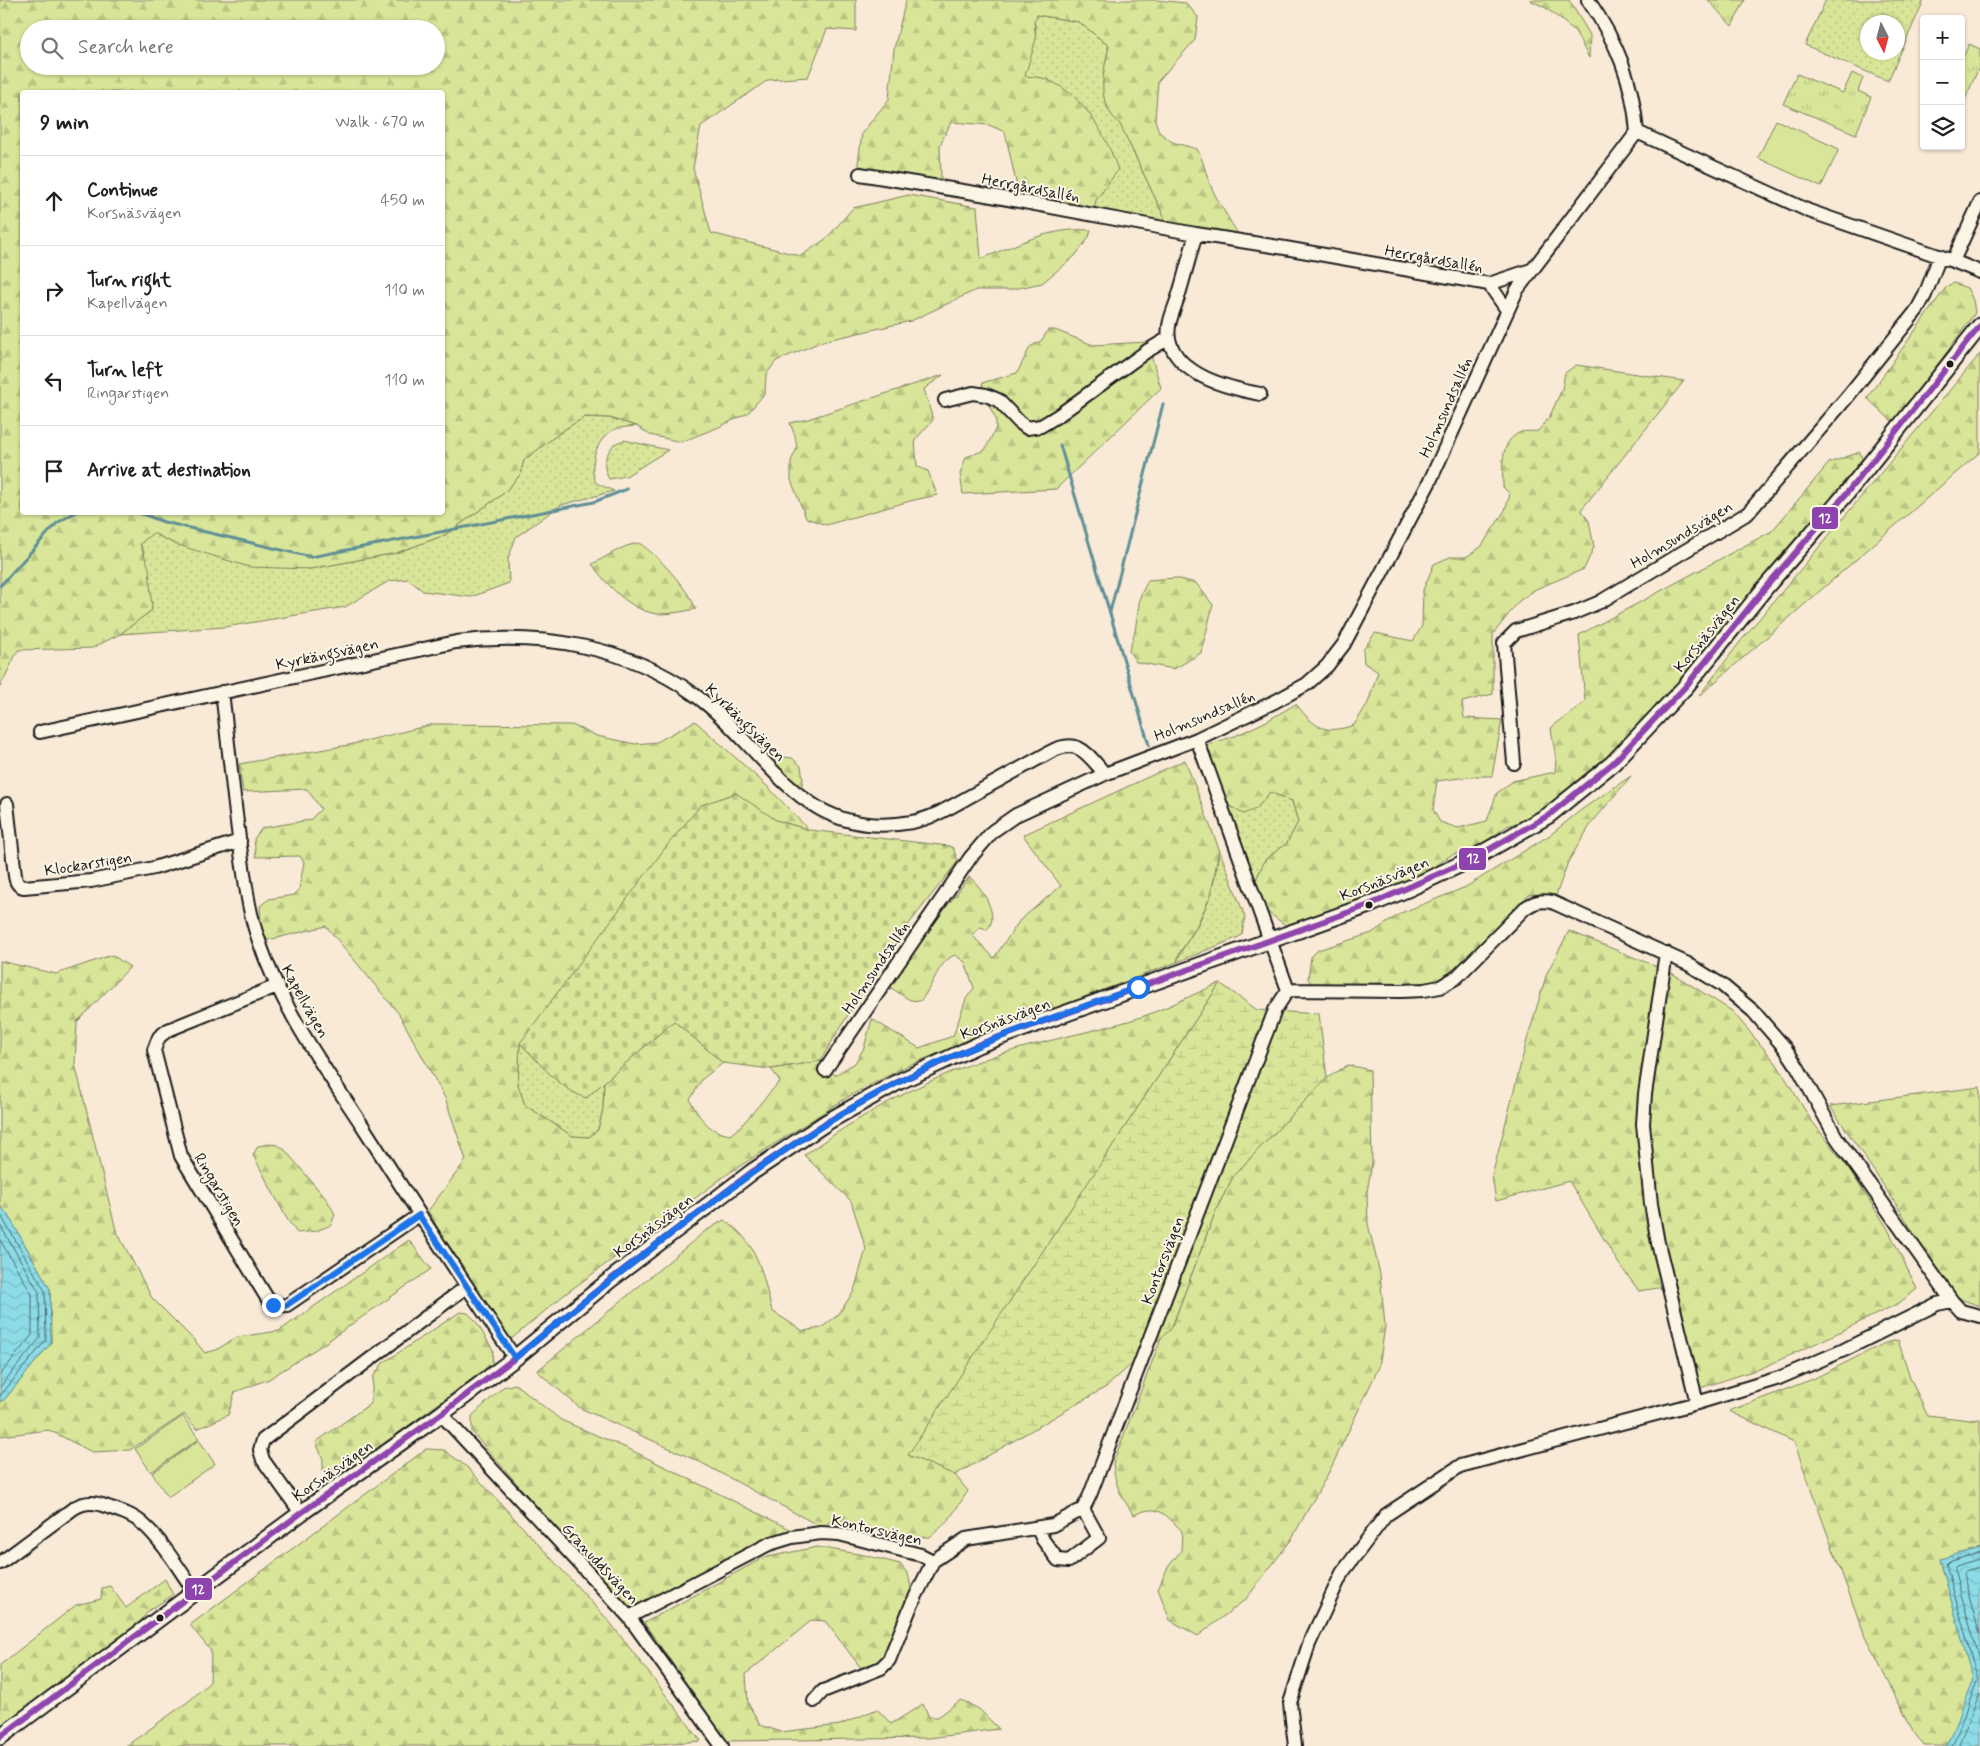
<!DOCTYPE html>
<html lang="en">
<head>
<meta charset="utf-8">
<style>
	body { margin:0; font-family:Mynerve,sans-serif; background:#f2f2f2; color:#202124 }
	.controls { position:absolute; right:15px; top:15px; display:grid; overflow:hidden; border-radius:5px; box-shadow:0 1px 4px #0004 }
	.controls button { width:45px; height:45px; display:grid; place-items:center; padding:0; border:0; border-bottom:1px solid #e0e0e0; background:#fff; color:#202124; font:25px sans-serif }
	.compass { position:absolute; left:1860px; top:15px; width:45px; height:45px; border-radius:50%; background:#fff; box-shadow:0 1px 4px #0004; rotate:174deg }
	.stop { position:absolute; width:15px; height:15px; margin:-11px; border:4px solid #1a73e8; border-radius:50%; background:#fff }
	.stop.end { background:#1a73e8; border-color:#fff; box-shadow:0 1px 5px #0008 }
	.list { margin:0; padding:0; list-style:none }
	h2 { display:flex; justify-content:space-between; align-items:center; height:65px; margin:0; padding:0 20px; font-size:21px }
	h2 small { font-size:16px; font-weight:400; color:#757577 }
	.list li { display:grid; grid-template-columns:32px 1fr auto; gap:15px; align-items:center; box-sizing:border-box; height:90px; padding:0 20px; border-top:1px solid #e0e0e0 }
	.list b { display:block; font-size:19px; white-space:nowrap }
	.list p { margin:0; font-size:16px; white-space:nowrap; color:#757577 }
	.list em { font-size:16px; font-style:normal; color:#757577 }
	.icon { flex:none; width:28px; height:28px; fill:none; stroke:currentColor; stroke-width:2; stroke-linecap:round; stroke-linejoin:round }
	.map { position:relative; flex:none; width:1980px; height:1746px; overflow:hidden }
	.search { position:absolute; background:#fff; box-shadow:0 1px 4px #0004; left:20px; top:20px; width:425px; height:55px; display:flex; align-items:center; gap:12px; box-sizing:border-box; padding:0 18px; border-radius:28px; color:#757577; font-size:19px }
	.panel { position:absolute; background:#fff; box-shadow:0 1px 4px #0004; left:20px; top:90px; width:425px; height:425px; border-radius:5px }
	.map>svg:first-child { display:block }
	.grass { fill:url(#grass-dots); stroke:#7a815a; fill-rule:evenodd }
	.forest { fill:url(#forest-firs); stroke:#7a815a; fill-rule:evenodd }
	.wetland { fill:url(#wetland-marsh); stroke:#7a815a }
	.cemetery { fill:url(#cemetery-stones); stroke:#7a815a }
	.park { fill:url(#park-tufts); stroke:#7a815a }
	.pitch { fill:#d9e699; stroke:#7a815a }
	.water { fill:url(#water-waves); stroke:#5f8f96 }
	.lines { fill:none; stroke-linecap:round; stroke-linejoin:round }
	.shore { stroke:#49696d; stroke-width:1 }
	.stream { stroke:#5f8f96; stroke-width:3 }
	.minor-casing { stroke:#1c1c1c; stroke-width:16 }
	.tertiary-casing { stroke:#1c1c1c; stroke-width:19 }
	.minor { stroke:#fcf5e5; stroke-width:12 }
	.tertiary { stroke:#fcf5e5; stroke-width:15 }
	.bus-1-casing { stroke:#fcf5e5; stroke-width:10 }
	.bus-1 { stroke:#8e44ad; stroke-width:6 }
	.route { stroke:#1a73e8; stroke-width:6 }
	.bus-dot { fill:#1c1c1c; stroke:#fcf5e5; stroke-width:2 }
	.labels { text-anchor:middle; stroke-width:4; stroke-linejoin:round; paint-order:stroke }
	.street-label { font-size:16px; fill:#1c1c1c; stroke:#fcf5e5 }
	.line-badge { stroke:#fcf5e5; stroke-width:2 }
	.badge-label { font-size:14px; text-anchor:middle; font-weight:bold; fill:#fff }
</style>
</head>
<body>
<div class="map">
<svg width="1980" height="1746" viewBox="0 0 1980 1746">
	<defs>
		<pattern id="grass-dots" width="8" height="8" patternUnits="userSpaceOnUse" patternTransform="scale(1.25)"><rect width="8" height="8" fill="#d9e699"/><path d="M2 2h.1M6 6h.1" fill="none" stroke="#bac583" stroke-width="1.8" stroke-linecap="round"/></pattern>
		<pattern id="forest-firs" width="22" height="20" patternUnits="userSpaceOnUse" patternTransform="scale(1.25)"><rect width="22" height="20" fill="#d9e699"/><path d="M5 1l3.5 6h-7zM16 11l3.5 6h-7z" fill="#bac583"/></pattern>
		<pattern id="wetland-marsh" width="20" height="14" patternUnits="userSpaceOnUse" patternTransform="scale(1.25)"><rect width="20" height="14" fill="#d9e699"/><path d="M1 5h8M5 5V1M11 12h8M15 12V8" fill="none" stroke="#bac583"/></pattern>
		<pattern id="cemetery-stones" width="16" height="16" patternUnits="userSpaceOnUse" patternTransform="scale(1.25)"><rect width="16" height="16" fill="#d9e699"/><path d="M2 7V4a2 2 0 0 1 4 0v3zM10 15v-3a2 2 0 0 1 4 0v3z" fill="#bac583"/></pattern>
		<pattern id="park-tufts" width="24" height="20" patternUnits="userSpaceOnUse" patternTransform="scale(1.25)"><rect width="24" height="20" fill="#d9e699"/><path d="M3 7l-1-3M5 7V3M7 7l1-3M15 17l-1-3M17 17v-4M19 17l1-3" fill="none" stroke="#bac583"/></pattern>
		<pattern id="water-waves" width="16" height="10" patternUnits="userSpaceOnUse" patternTransform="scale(1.25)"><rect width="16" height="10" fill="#8cdce7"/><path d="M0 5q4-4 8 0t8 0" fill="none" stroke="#78bcc6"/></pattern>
	</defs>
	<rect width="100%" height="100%" fill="#f9e9d7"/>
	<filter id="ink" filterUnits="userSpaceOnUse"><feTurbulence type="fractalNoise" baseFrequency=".02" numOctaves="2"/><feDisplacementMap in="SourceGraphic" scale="10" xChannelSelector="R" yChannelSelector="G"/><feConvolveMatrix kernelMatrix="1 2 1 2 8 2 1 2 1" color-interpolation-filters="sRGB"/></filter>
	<g filter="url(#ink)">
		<path class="grass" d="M1826,0H1924L1888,81L1805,45ZM1898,22V52H1868V22Z
			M1037,15L1079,22L1109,46C1103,74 1096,103 1120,124L1167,223L1094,212L1095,200L1103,191L1102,135L1086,109L1047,79L1025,76C1025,57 1041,41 1034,22Z
			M585,417L610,418L637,426C629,427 620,427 613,430C596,439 588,466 596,483L614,491L561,505L516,537L508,559L509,583L471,597L423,591L408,579L389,581L345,607L225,627L120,634L152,610L144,552L140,543L153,533L175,544L310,569L396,553L445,535L504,493L520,475L524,460L565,429Z
			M624,440L668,450L626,476L609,479C601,464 605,457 614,444Z
			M1270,792L1292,801L1298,822L1287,843L1265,860L1255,882L1225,803L1256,809Z
			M1219,849L1245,917L1242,934L1239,937L1177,962C1181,949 1189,940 1196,928C1210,901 1216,879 1219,849Z
			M520,1043L558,1082L586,1098L604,1082L603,1109L598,1130L589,1137L572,1136L525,1105L518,1085Z"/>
		<path class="forest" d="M0,0H856V31L827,29L808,77L768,80L701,126L693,168L711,233L801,256L827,238L853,208L909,195L977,207L981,259C1018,244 1050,227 1091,230L1089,237L1075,256L1042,283L1009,290H976L911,321L823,341L776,361L766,375L765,393L748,413L719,427L681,442L650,435L637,426L610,418L585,417L565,429L524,460L520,475L504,493L445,535L396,553L310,569L249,567L175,544L153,533L140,544L149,568L152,610L120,634L92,648L18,650L0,687ZM29,29H436V66H29ZM22,92H442V512H22Z
			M906,0H1155L1186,3L1198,17L1195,40L1158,81L1155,120L1159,132L1172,142L1197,149C1203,160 1205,170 1209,182C1217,201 1229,219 1240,237L1167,223L1120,124C1095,102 1103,75 1109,46L1079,22L1037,15L1034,22L1036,39L1025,76C1033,77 1042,77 1048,80C1084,95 1106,135 1118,170L1096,200L1094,212L1019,196L1005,132L989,125L951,122L940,145L941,179L925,180L866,171L858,164L862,133L889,99L894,49Z
			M1530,0H1569L1590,35L1589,58L1575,31L1546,8Z
			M1954,283L1967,288L1973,300L1975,313L1895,424L1867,398L1947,286Z
			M1048,330H1055L1093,345L1147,342L1161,388L1056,489L963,494L960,474L966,457L985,450L996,428V419L987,402L982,383L1017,373L1030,347L1042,340Z
			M1980,354V452L1699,696L1740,642Z
			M1576,365L1684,381L1581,510L1589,521L1594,547L1584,569L1536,589L1519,601L1493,634V694L1462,702L1464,718L1502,720L1492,776H1475L1437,781L1433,810L1440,822L1458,828L1487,821L1497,793L1513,781L1555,772L1556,759L1551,728C1562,718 1575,712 1585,701L1579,635L1772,531L1829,463L1860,452L1862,459L1793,548L1684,680L1611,759L1547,813L1507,826L1480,846L1451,855L1417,878L1380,890L1355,904L1285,925L1266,911L1255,882L1265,860L1287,843L1298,822L1292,801L1270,792L1256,809L1243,814L1225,803L1205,752L1210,744L1235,736L1265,722L1296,704C1315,728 1324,735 1354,725L1368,703L1378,672L1364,663L1363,650L1375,633L1413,641L1422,626L1423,590L1434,564L1450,557H1466L1481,547L1505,510L1510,494L1503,487C1503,469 1499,442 1519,433C1524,430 1533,432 1538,431L1549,418L1562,389L1565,373Z
			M943,375L924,389L933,420L915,440L917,466L928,471L937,495L910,501L826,525L806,518L791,480V461L797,448L795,436L790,423L808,419Z
			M639,543C657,554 688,589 696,609C684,611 672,614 660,614C632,613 607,585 592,564C607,557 622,545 639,543Z
			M1175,578L1196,583L1213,605L1201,653L1174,669L1136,662L1129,651L1135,631L1140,597L1148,580Z
			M695,721L767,786L809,830L776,820L758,809L520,1043L518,1085L525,1105L572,1136L589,1137L598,1130L603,1109L604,1082L674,1021L723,1063L702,1079L690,1100C700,1119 708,1131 730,1135L741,1126L780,1081L771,1069L820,1061L835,1075L855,1063L864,1048L872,1019L919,1048L953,1036L966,999L974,988L965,962L955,955C937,962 933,988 920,1001L910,1000L888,986L969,877C979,883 996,910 991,923C990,926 988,928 987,930L981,927L972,935L994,958L1020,920L1061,886L1023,835L1185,760L1219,849L1211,895L1195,929L1179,954L1177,962L968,1041L907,1066L851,1095L729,1173L564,1295L510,1340L469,1283L428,1211L466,1160L445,1098L399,1014L326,926L268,940L261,927L260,906L269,899L294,895L299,890L304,862L300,856L256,857L254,839L262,828L310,820L321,809L307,789L243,792L239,764L349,745L434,724L572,725L597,736L635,744L657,742Z
			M775,756L792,758L801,766L803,780L800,791L774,763Z
			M1631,776L1591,824L1568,862L1555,898L1541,894L1529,895L1517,906L1462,967L1446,980L1419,986L1313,985L1308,979L1311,957L1318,950L1372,933L1401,913L1466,887L1550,835L1581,810Z
			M1569,931L1670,972L1732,1011L1776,1063L1811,1120L1849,1169L1888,1229L1917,1289L1899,1303L1823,1340L1762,1368L1700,1388L1676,1285L1639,1291L1619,1264L1569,1181L1496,1201L1492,1176L1527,1040L1547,973Z
			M112,955L130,967L77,1022L75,1064L116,1230L152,1298L195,1341L205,1353L216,1350L237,1337L279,1331L409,1240L431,1269L322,1345L269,1379L235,1392L228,1415L197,1429L184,1414L130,1450L92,1452L49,1430L0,1436V1401L4,1400L51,1343L50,1289L8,1215L0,1206V961L56,974Z
			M1220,983L909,1455L955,1475L968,1491L948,1521L930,1537H902L857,1524L831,1520L823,1528L700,1462L580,1408L537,1371L704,1232L724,1220C759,1243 762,1273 772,1311L803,1331L821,1328L838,1315L854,1291L866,1249L851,1201L804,1155C857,1117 913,1086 974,1063C1025,1044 1080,1035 1132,1020C1162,1011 1191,995 1220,983Z
			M1348,1065L1370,1070L1372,1163L1367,1192L1368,1224L1380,1274L1385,1326L1379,1367L1330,1470L1291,1540L1246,1599L1198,1636L1170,1620L1158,1589L1168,1567L1181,1551L1182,1531C1165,1514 1158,1503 1134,1515C1121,1496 1115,1487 1113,1463L1162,1336L1171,1329L1216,1210L1234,1175L1327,1078Z
			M1980,1087V1306L1963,1300L1947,1289L1900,1210L1830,1106Z
			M269,1144L278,1145L285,1150L327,1200L335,1214L331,1225L316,1231L297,1233L287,1219L253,1155L258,1146Z
			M460,1312L468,1313L475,1320L493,1350L492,1364L370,1454L343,1468L323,1471V1459L316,1442L371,1403L373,1377L383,1363Z
			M1898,1340L1910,1377L1927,1415L1970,1420L1980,1419V1548L1940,1559L1974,1681L1946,1746H1924L1913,1731L1865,1637L1794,1442L1729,1411L1813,1379L1885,1343Z
			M515,1384L561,1420L631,1450L794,1531L628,1611L472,1432V1416L503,1387Z
			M426,1449L444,1450L467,1467L609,1621L701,1741L630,1746H126L189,1701L210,1682L211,1651L190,1625Z
			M817,1547L864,1555L900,1564L908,1574L912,1592L884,1659L861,1668L825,1621L812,1620L746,1674L748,1703L760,1725L781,1732L840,1725L877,1709L891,1724L923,1704L929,1717H938L961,1700L979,1709L999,1729L929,1738L727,1741L644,1623L763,1558Z
			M165,1579L173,1595L148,1611L140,1622L128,1632L0,1727V1665L76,1605L101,1599L102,1588L110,1586L126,1608Z"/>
		<path class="wetland" d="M1220,983L1257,1010L1319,1014L1327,1078L1234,1175L1216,1210L1171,1329L1106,1387L955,1475L908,1455Z"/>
		<path class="cemetery" d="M736,793L776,820L809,830L949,846L953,848L958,861L884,956L820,1061L771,1069L723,1063L674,1021L586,1098C558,1088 540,1063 520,1043L668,844L701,805Z"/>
		<path class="park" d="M1708,0H1745L1732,26Z
			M1969,44L1980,49V65L1963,104L1961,62Z
			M1852,73L1863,78L1858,91L1871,97L1856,134L1783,104L1797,74L1843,93Z"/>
		<path class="pitch" d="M1776,120L1839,149L1821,187L1758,158Z
			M183,1416L199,1439L151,1472L135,1449Z
			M199,1440L215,1464L168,1497L152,1473Z"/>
		<path class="water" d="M0,1206L8,1215L50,1289L51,1343L4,1400L0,1401Z
			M1980,1548V1746H1946L1973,1680L1940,1559Z"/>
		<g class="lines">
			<path class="shore" d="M0,1214L45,1291L46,1340L0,1396
				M0,1225L39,1292L40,1338L0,1387
				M0,1240L32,1294V1335L0,1375
				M1980,1559L1956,1566L1954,1569L1980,1662
				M1980,1567L1965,1571L1963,1574L1980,1634
				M1952,1746L1978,1680L1946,1564L1948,1562L1980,1553
				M1958,1746L1980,1694"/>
			<path class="stream" d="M1060,445L1149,745
				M137,512L164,522L311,557L594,502L627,489
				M0,586L57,523L76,512
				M1110,612L1163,404"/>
			<g class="minor-casing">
				<path id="minor" d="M1637,132L1809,211L1953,261L1980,272
					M860,174L981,194L1196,234L1285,248L1489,284
					M1196,234C1190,254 1185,274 1179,294C1175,308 1166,324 1169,339C1177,376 1229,388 1260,394
					M1953,261L1980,202
					M1507,310L1489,284L1531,270
					M945,400L973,393L986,395L998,400L1019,422L1027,428L1041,426L1059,415L1147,351L1169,338
					M222,692C229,748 234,805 242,860C246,886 249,913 258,938C280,1006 323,1066 362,1125C412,1203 462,1281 515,1358
					M40,732L456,642C538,632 627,645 695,695C770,750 799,842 912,822C934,818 954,805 974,794C999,780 1025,766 1050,752C1079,737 1087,754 1105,774
					M1514,763L1504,643L1516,631L1574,613L1600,602L1748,513L1848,396L1917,310L1925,295L1940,256
					M7,804L15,876C16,883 18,886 24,887L91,881L154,868L240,841
					M277,986L168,1030L159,1037L154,1050L181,1156L267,1298L275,1306L287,1305L419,1215
					M1288,990L1401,991L1424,990L1440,987L1457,977L1525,908C1534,902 1541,900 1552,902L1688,964L1722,985L1753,1011L1785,1048L1797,1066L1836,1137L1952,1301L1961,1311L1980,1316
					M825,1070L970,858L993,831L1016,815L1105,774L1197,739L1276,701L1307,684L1327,666L1344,644L1429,483L1517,290L1637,132C1633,81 1617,42 1588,0
					M1697,1403L1779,1378L1844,1350L1937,1304L1952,1301
					M441,1414L629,1617L722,1746
					M301,1513L263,1460L260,1450L263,1440L466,1287
					M1038,1529L1043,1540L1058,1560L1069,1561L1099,1538L1083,1509
					M933,1561L966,1539L1053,1525L1083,1509L1090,1495L1275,1010L1288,990L1197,739
					M0,1563L74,1508C86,1501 95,1502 108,1507C120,1511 133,1515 143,1524C162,1540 180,1571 195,1592
					M629,1617L769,1544L792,1537L821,1533L839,1534L921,1555L933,1561
					M814,1701L823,1691L881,1668L889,1660L911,1606L933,1561
					M1295,1746L1290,1703L1309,1644L1342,1573L1386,1515L1460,1466L1697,1403L1658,1243L1651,1204L1643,1124L1645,1094L1666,953"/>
			</g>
			<g class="tertiary-casing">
				<path id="tertiary" d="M0,1737L301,1513L441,1414L515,1358L610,1280L652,1248L752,1172L827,1122L896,1083L980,1044L1369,905L1412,887L1474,858L1549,815L1613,763L1686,686L1765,588L1846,494L1980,326"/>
			</g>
			<use href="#minor" class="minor"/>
			<use href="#tertiary" class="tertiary"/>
			<g class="bus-1-casing">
				<path id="bus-1" d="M0,1737L301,1513L441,1414L515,1358L610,1280L752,1172L827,1122L896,1083L980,1044L1369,905L1474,858L1549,815L1613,763L1686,686L1765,588L1846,494L1980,326"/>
			</g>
			<use href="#bus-1" class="bus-1"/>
		</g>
	</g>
	<g class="lines" filter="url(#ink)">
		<path class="route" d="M273,1305L280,1307L287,1305L419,1215L515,1358C574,1309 634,1261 696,1215C760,1166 824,1121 895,1084C972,1043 1056,1017 1138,987"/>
	</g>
	<g class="bus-dot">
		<circle cx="1950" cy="364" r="4.5"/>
		<circle cx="1369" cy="905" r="4.5"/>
		<circle cx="160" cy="1618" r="4.5"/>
	</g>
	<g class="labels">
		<g class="street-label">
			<text transform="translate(1031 187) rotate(11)" y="6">Herrgårdsallén</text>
			<text transform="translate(1434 258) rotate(10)" y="6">Herrgårdsallén</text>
			<text transform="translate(1445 407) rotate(-66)" y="6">Holmsundsallén</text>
			<text transform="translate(1681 534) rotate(-31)" y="6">Holmsundsvägen</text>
			<text transform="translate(1706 633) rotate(-51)" y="6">Korsnäsvägen</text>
			<text transform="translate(327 653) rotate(-12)" y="6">Kyrkängsvägen</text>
			<text transform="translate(1204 715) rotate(-23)" y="6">Holmsundsallén</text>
			<text transform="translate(746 722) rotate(44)" y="6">Kyrkängsvägen</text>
			<text transform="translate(88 863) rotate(-9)" y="6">Klockarstigen</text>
			<text transform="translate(1384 878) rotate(-22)" y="6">Korsnäsvägen</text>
			<text transform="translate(875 967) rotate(-56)" y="6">Holmsundsallén</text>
			<text transform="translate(306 1001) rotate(61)" y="6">Kapellvägen</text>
			<text transform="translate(1005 1018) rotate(-20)" y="6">Korsnäsvägen</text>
			<text transform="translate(220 1189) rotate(59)" y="6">Ringarstigen</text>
			<text transform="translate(653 1225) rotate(-37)" y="6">Korsnäsvägen</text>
			<text transform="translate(1162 1260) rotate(-69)" y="6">Kontorsvägen</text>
			<text transform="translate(332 1470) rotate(-35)" y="6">Korsnäsvägen</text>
			<text transform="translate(877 1529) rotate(13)" y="6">Kontorsvägen</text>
			<text transform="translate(601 1563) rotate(47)" y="6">Granuddsvägen</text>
		</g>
	</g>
	<g class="line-badge">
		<rect x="1811" y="506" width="28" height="24" rx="5" fill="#8e44ad"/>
		<rect x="1458" y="847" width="29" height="24" rx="5" fill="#8e44ad"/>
		<rect x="184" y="1577" width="29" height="24" rx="5" fill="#8e44ad"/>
	</g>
	<g class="badge-label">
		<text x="1825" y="523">12</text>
		<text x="1473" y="863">12</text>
		<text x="198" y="1594">12</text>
	</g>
</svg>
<div class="controls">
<button>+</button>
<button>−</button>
<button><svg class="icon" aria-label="layers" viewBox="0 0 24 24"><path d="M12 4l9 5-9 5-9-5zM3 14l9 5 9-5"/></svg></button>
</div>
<svg class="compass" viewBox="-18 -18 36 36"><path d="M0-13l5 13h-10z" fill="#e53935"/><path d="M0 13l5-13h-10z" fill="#757577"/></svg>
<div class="stop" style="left:1138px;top:987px"></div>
<div class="stop end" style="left:273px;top:1305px"></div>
<div class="search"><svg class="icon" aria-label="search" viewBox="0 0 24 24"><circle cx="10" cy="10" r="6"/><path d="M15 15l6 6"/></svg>Search here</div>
<section class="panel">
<h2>9 min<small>Walk · 670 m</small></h2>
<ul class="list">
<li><svg class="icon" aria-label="ahead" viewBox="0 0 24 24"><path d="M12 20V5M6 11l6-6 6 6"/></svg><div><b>Continue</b><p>Korsnäsvägen</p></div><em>450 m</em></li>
<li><svg class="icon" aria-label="right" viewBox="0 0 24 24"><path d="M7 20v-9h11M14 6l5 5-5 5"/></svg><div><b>Turn right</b><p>Kapellvägen</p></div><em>110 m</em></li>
<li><svg class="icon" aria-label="left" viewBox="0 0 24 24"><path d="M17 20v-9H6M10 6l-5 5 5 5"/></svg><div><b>Turn left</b><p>Ringarstigen</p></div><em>110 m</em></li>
<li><svg class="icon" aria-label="arrive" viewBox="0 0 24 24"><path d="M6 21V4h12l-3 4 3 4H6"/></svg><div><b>Arrive at destination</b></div></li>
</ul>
</section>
</div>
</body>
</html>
